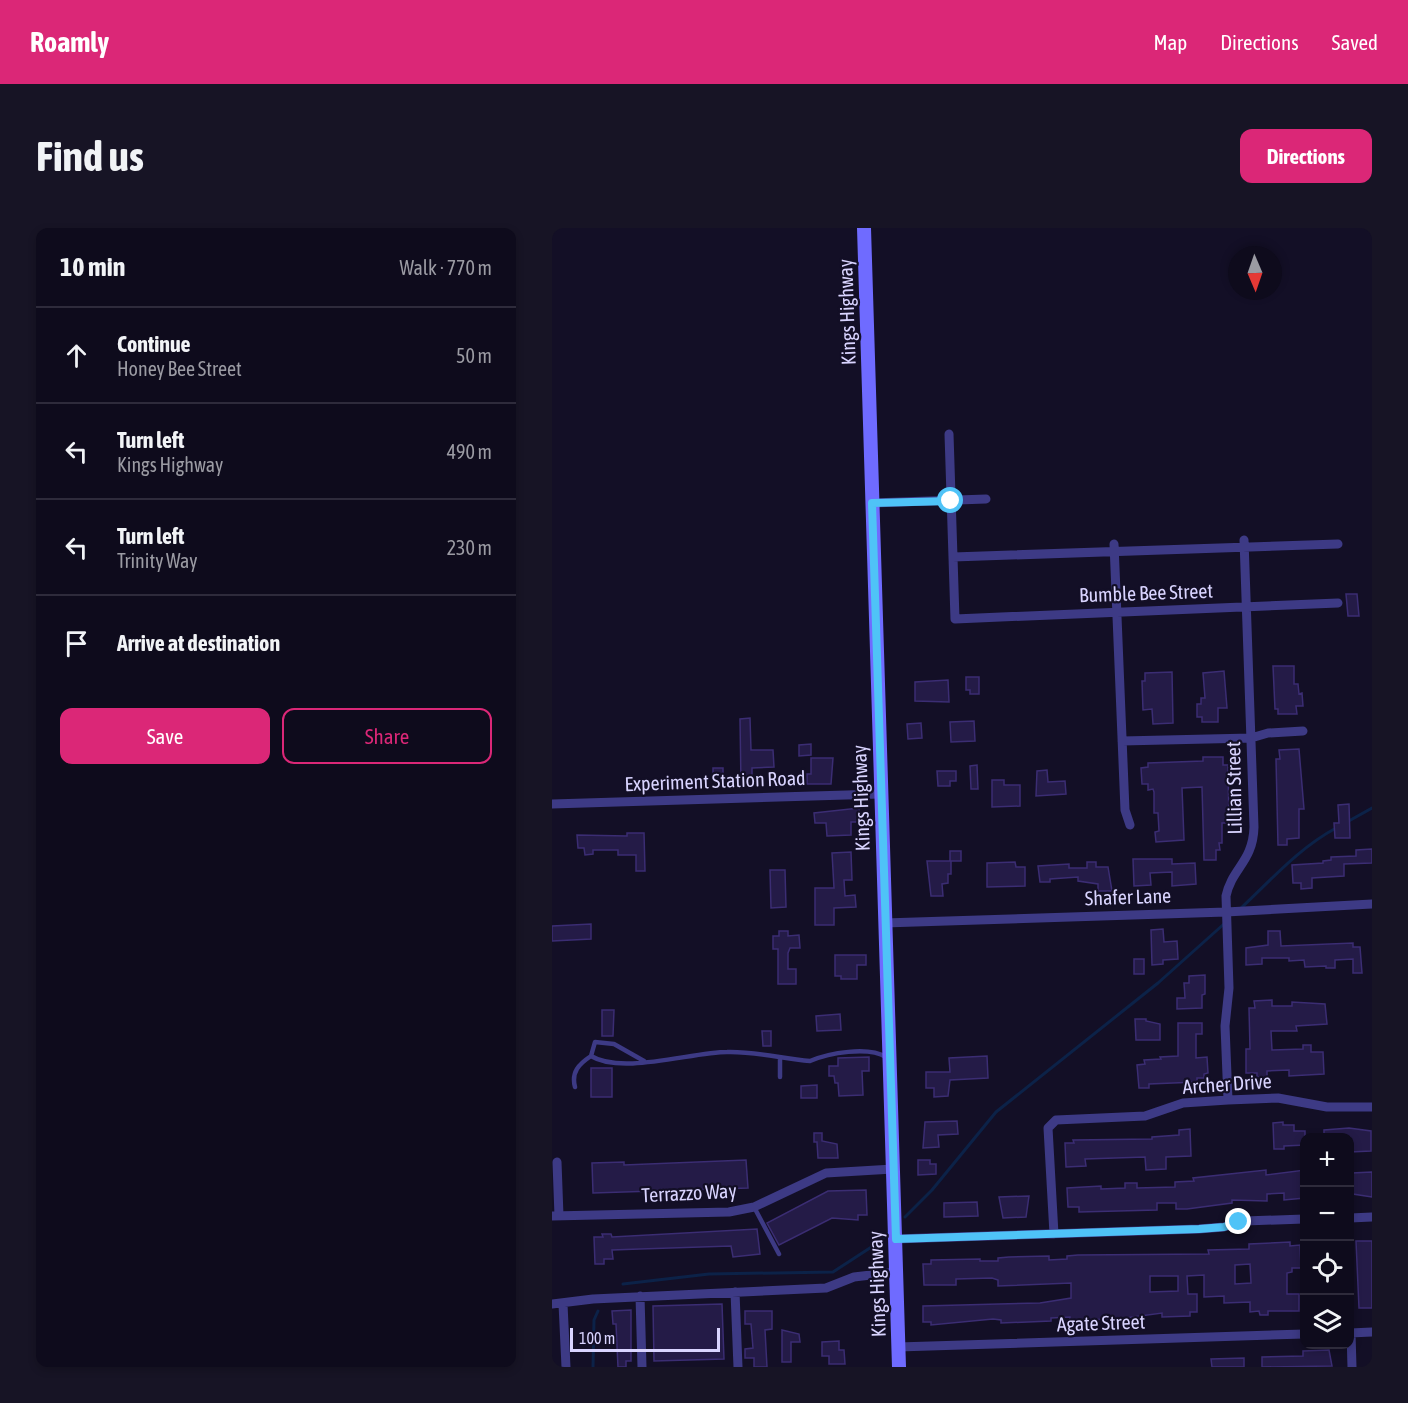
<!DOCTYPE html>
<html lang="en">
<head>
<meta charset="utf-8">
<style>
	body { margin:0; font-family:"Asap Condensed",sans-serif; background:#171425; color:#f1f3f6 }
	.controls { position:absolute; right:18px; bottom:18px; display:grid; overflow:hidden; border-radius:12px; box-shadow:0 3px 9px #0003 }
	.controls button { width:54px; height:54px; display:grid; place-items:center; padding:0; border:0; border-bottom:2px solid #2e2b3b; background:#0e0b1c; color:#f1f3f6; font:30px sans-serif }
	.compass { position:absolute; left:676px; top:18px; width:54px; height:54px; border-radius:50%; background:#0e0b1c; box-shadow:0 3px 9px #0003; rotate:178deg }
	.scale { position:absolute; left:18px; bottom:15px; width:150px; box-sizing:border-box; padding-left:6px; border:3px solid #d9d4ff; border-top:0; font-size:16px; line-height:21px; white-space:nowrap; color:#d9d4ff; -webkit-text-stroke:4px #130f26; paint-order:stroke }
	.stop { position:absolute; width:18px; height:18px; margin:-14px; border:4px solid #4fc3f7; border-radius:50%; background:#fff }
	.stop.end { background:#4fc3f7; border-color:#fff; box-shadow:0 2px 6px #0008 }
	.list { margin:0; padding:0; list-style:none }
	h2 { display:flex; justify-content:space-between; align-items:center; height:78px; margin:0; padding:0 24px; font-size:26px }
	h2 small { font-size:20px; font-weight:400; color:#9b9ba3 }
	.list li { display:grid; grid-template-columns:39px 1fr auto; gap:18px; align-items:center; box-sizing:border-box; height:96px; padding:0 24px; border-top:2px solid #2e2b3b }
	.list b { display:block; font-size:22px; white-space:nowrap }
	.list p { margin:0; font-size:20px; white-space:nowrap; color:#9b9ba3 }
	.list em { font-size:20px; font-style:normal; color:#9b9ba3 }
	.actions { display:flex; gap:12px; padding:18px 24px }
	.actions a { flex:1; padding:14px 0; border:2px solid #db2777; border-radius:12px; text-align:center; font-size:21px; color:#db2777 }
	.actions .main { background:#db2777; color:#fff }
	.icon { flex:none; width:33px; height:33px; fill:none; stroke:currentColor; stroke-width:2; stroke-linecap:round; stroke-linejoin:round }
	.map { position:relative; flex:none; width:820px; height:1139px; overflow:hidden; border-radius:12px }
	header { display:flex; align-items:center; gap:36px; box-sizing:border-box; height:84px; padding:0 30px; background:#db2777; color:#fff }
	header strong { font-size:28px }
	nav { display:flex; gap:33px; margin-inline-start:auto; font-size:21px }
	.intro { display:flex; align-items:center; justify-content:space-between; box-sizing:border-box; height:144px; padding:0 36px }
	h1 { margin:0; font-size:42px }
	.button { padding:15px 27px; border-radius:12px; background:#db2777; color:#fff; font-size:21px; font-weight:700 }
	main { display:flex; gap:36px; padding:0 36px }
	aside { flex:1; background:#0e0b1c; border-radius:12px; box-shadow:0 3px 9px #0003 }
	.map>svg:first-child { display:block }
	.lines { fill:none; stroke-linecap:round; stroke-linejoin:round }
	.stream { stroke:#0c2248; stroke-width:3 }
	.building { fill:#241b47; stroke:#3b2d73; stroke-width:1.5; fill-rule:evenodd }
	.lane { stroke:#3d3a85; stroke-width:4.5 }
	.street { stroke:#3d3a85; stroke-width:9 }
	.secondary { stroke:#6f6bff; stroke-width:14 }
	.route { stroke:#4fc3f7; stroke-width:8 }
	.labels { text-anchor:middle; stroke-width:4.5; stroke-linejoin:round; paint-order:stroke }
	.street-label { font-size:20px; fill:#d9d4ff; stroke:#130f26 }
</style>
</head>
<body>
<header>
<strong>Roamly</strong>
<nav><a>Map</a><a>Directions</a><a>Saved</a></nav>
</header>
<div class="intro"><h1>Find us</h1><a class="button">Directions</a></div>
<main>
<aside>
<h2>10 min<small>Walk · 770 m</small></h2>
<ul class="list">
<li><svg class="icon" aria-label="ahead" viewBox="0 0 24 24"><path d="M12 20V5M6 11l6-6 6 6"/></svg><div><b>Continue</b><p>Honey Bee Street</p></div><em>50 m</em></li>
<li><svg class="icon" aria-label="left" viewBox="0 0 24 24"><path d="M17 20v-9H6M10 6l-5 5 5 5"/></svg><div><b>Turn left</b><p>Kings Highway</p></div><em>490 m</em></li>
<li><svg class="icon" aria-label="left" viewBox="0 0 24 24"><path d="M17 20v-9H6M10 6l-5 5 5 5"/></svg><div><b>Turn left</b><p>Trinity Way</p></div><em>230 m</em></li>
<li><svg class="icon" aria-label="arrive" viewBox="0 0 24 24"><path d="M6 21V4h12l-3 4 3 4H6"/></svg><div><b>Arrive at destination</b></div></li>
</ul>
<div class="actions"><a class="main">Save</a><a>Share</a></div>
</aside>
<div class="map">
<svg width="820" height="1139" viewBox="0 0 820 1139">
	<rect width="100%" height="100%" fill="#130f26"/>
	<g class="lines">
		<path class="stream" d="M795,594L820,580
			M689,680C720,651 747,620 784,600
			M353,989L380,962L444,884L606,755L673,695
			M71,1056L157,1046L281,1044L324,1016L338,1004
			M41,1139L42,1092L46,1083"/>
	</g>
	<path class="building" d="M794,366H805L807,388H796Z
		M721,438H742V456H746L747,466L750,465L751,478H744L745,486H726V481H723Z
		M672,443L675,480H666V494H650V489H645V476H649V470H653L651,445Z
		M620,444L621,495L601,496L600,481L591,482L590,453H593V445Z
		M414,449H427V466H418V462H414Z
		M396,452L397,474L363,473V454Z
		M198,490L199,522H221L222,539L200,540V556H189L188,491Z
		M422,493L423,513L399,514L398,494Z
		M369,495L370,510L356,511L355,496Z
		M259,516V527L247,528V517Z
		M747,521L752,581H747V610L735,611V617H726L724,531H728L727,522Z
		M651,529H671V537H676L677,595H670V615H667L668,622H664V632H652L650,559L630,560L632,612L604,614L603,604L607,603L606,585H602V564L601,561L596,562V556H590L589,540L596,539V535L651,533Z
		M259,530H281L279,556H255V546H259Z
		M425,537L426,561H419L418,538Z
		M161,540H171V549H161Z
		M495,542L496,554L513,553L514,566L484,568L485,543Z
		M385,543H404V553H398V558H386Z
		M440,552H452V557H468V578L440,579Z
		M797,576L798,610H783L782,595H787L786,577Z
		M307,580L308,594H299V607L275,608L274,595H263L262,585Z
		M75,605H92L93,643H84V627H66V622H41V626L33,627L32,620H26L25,607L75,608Z
		M820,621V635L792,636V648L760,650V660L749,661V655H741L740,637L771,635V633L779,632V629L804,628V622Z
		M398,623H409V633H398Z
		M299,624L300,652H292L293,668L303,667L304,679L282,680V697H263V660H282L280,625Z
		M581,631H620V636L643,635L644,656L620,658V644L598,645L599,657L582,658Z
		M375,633H399V646H396V655L390,656L391,668H379Z
		M463,634L464,639H473V658L435,659V635Z
		M535,634H544V639H556L560,663H546V656L526,653V649L498,651V654H488L486,638L517,636V640H535Z
		M218,642H233L234,679L219,680Z
		M39,696V711L0,713V698Z
		M611,701L612,714L625,713L626,731L611,732V736L600,737L599,702Z
		M227,703H236V708L247,707L248,720H238L236,725V741H244V756H226V721H221V708H227Z
		M716,703H728L729,718L801,715V719H808L810,745H801V731L783,732V740H774V738L753,739L752,732L737,733V730H710V736L694,737V720L716,717Z
		M283,727H314V737H305V751H289V748H283Z
		M582,731H592V746H582Z
		M653,747V766L650,767V780L625,781V770H633L632,755H637V748Z
		M720,772V778H740V774L773,776L775,796L744,798L745,803H719L720,822L751,821V817H759V824H771L772,846L737,848V842L715,843V849H705V845H694V821H698L697,780H703L702,773Z
		M50,782H62L61,808H50Z
		M288,786L289,802L265,803L264,788Z
		M583,791H594V793L608,796V812H584Z
		M626,795H650V806H644V830L655,829L656,845L652,846V850H645V854L597,856V860H587L585,837L593,836L592,832L609,831L608,829L626,828Z
		M210,803H219V818H211Z
		M435,828L436,850L398,852L396,868L382,869V860H374V844H398L397,830Z
		M317,829V843H310L311,867L287,868L286,855H283L282,848H277V838H286V830Z
		M39,840H60V869H39Z
		M265,857V870H249V858Z
		M405,893L406,906L386,907L387,919L371,920L373,894Z
		M731,894V897H742V903H753V917L732,918V921H722L721,895Z
		M797,900L819,903V923L798,924V909H772V902Z
		M638,901L639,928L614,929V941L594,942L593,929L533,931L534,938L514,939L513,915H522L521,912L600,911V909L627,907V902Z
		M262,905H270V913L285,916L286,930H266L265,914H262Z
		M194,932L196,960L41,965L40,935L72,934V937Z
		M366,932H378V936H384V946L366,947Z
		M714,942V947L753,942V970L732,972V965L715,966V973L680,972V975L635,981H624V975H605V982L527,984V979H516L515,960L549,958V961L573,960V955H585V960L623,959V954L642,953L641,950Z
		M820,944V969L801,966L800,945Z
		M314,962L315,987H306V992L280,990L227,1017L215,995L276,963Z
		M477,968L474,989L451,990L447,969Z
		M425,974L426,988L392,989V975Z
		M205,1001L208,1026L181,1029L179,1018L88,1021L60,1022L61,1031H52V1036H43L42,1009H51L50,1006H59L60,1009Z
		M804,1013H820V1080H807Z
		M738,1014V1018L748,1017L749,1040H740V1044L735,1045V1066H747V1083H716V1087H708L707,1083L698,1084V1074L672,1075V1068L652,1069V1047L635,1048L636,1066H645V1084H638V1088L610,1089V1085L566,1091L518,1092V1089L499,1090V1093L449,1095V1092L441,1091L379,1097V1094H371V1078L488,1075L519,1070V1055L446,1058V1052L440,1050L404,1051V1057H372L371,1036H379V1032L428,1031V1033H446V1030L457,1029L497,1028V1032L515,1031V1028L526,1027L657,1026L656,1022L697,1021V1016ZM698,1036L699,1055L683,1056V1037ZM598,1048H626V1063L598,1064Z
		M170,1076L172,1131L102,1133L101,1078Z
		M79,1082V1133H74V1139H66L64,1096H61L60,1083Z
		M193,1083H220V1101L213,1102L215,1139H202V1130H193V1121L201,1120L199,1096H193Z
		M230,1102L247,1106L248,1114H239V1134H230Z
		M287,1113V1122H292L293,1136H277V1128H270V1114Z
		M777,1122L780,1138L710,1139V1129L751,1128V1123Z
		M692,1130V1139H660L659,1131Z"/>
	<g class="lines">
		<path class="lane" d="M228,831V849
			M92,833L62,816L43,814L39,828C70,847 140,824 175,824C203,823 231,831 258,833C277,825 316,818 334,829
			M23,859C19,844 27,836 39,828
			M202,979L227,1026"/>
		<path class="street" d="M397,206L403,391L786,375
			M320,275L434,271
			M562,316L573,582L578,597
			M401,329L786,316
			M570,513L699,510L716,505L751,503
			M0,576L328,566
			M332,695L674,684L820,676
			M676,872L673,798L677,760L674,668C680,640 701,634 702,599L692,312
			M5,934L7,988
			M0,988L177,984L202,979L274,945L341,941
			M798,990L820,989
			M502,1006L496,900L504,892L593,888L631,875L676,872L726,870L775,879H820
			M343,1011L647,1001L672,999L693,993L752,991
			M183,1064L186,1139
			M88,1068L90,1139
			M0,1076L41,1071L274,1060L302,1049L344,1044
			M11,1076L14,1139
			M798,1105L820,1104
			M799,1105L800,1139
			M346,1119L752,1106"/>
		<path class="secondary" d="M312,0L347,1139"/>
	</g>
	<g class="lines">
		<path class="route" d="M399,273L320,275L344,1011L647,1001L672,999L687,994"/>
	</g>
	<g class="labels">
		<g class="street-label">
			<text transform="translate(295 84) rotate(-92)" y="7">Kings Highway</text>
			<text transform="translate(594 365) rotate(-2)" y="7">Bumble Bee Street</text>
			<text transform="translate(163 553) rotate(-2)" y="7">Experiment Station Road</text>
			<text transform="translate(682 560) rotate(-91)" y="7">Lillian Street</text>
			<text transform="translate(309 570) rotate(-92)" y="7">Kings Highway</text>
			<text transform="translate(576 669) rotate(-2)" y="7">Shafer Lane</text>
			<text transform="translate(675 856) rotate(-4)" y="7">Archer Drive</text>
			<text transform="translate(137 965) rotate(-3)" y="7">Terrazzo Way</text>
			<text transform="translate(325 1056) rotate(-92)" y="7">Kings Highway</text>
			<text transform="translate(549 1095) rotate(-2)" y="7">Agate Street</text>
		</g>
	</g>
</svg>
<div class="controls">
<button>+</button>
<button>−</button>
<button><svg class="icon" aria-label="locate" viewBox="0 0 24 24"><circle cx="12" cy="12" r="6"/><path d="M12 2v4M12 18v4M2 12h4M18 12h4"/></svg></button>
<button><svg class="icon" aria-label="layers" viewBox="0 0 24 24"><path d="M12 4l9 5-9 5-9-5zM3 14l9 5 9-5"/></svg></button>
</div>
<svg class="compass" viewBox="-18 -18 36 36"><path d="M0-13l5 13h-10z" fill="#e53935"/><path d="M0 13l5-13h-10z" fill="#9b9ba3"/></svg>
<div class="scale">100 m</div>
<div class="stop" style="left:399px;top:273px"></div>
<div class="stop end" style="left:687px;top:994px"></div>
</div>
</main>
</body>
</html>
